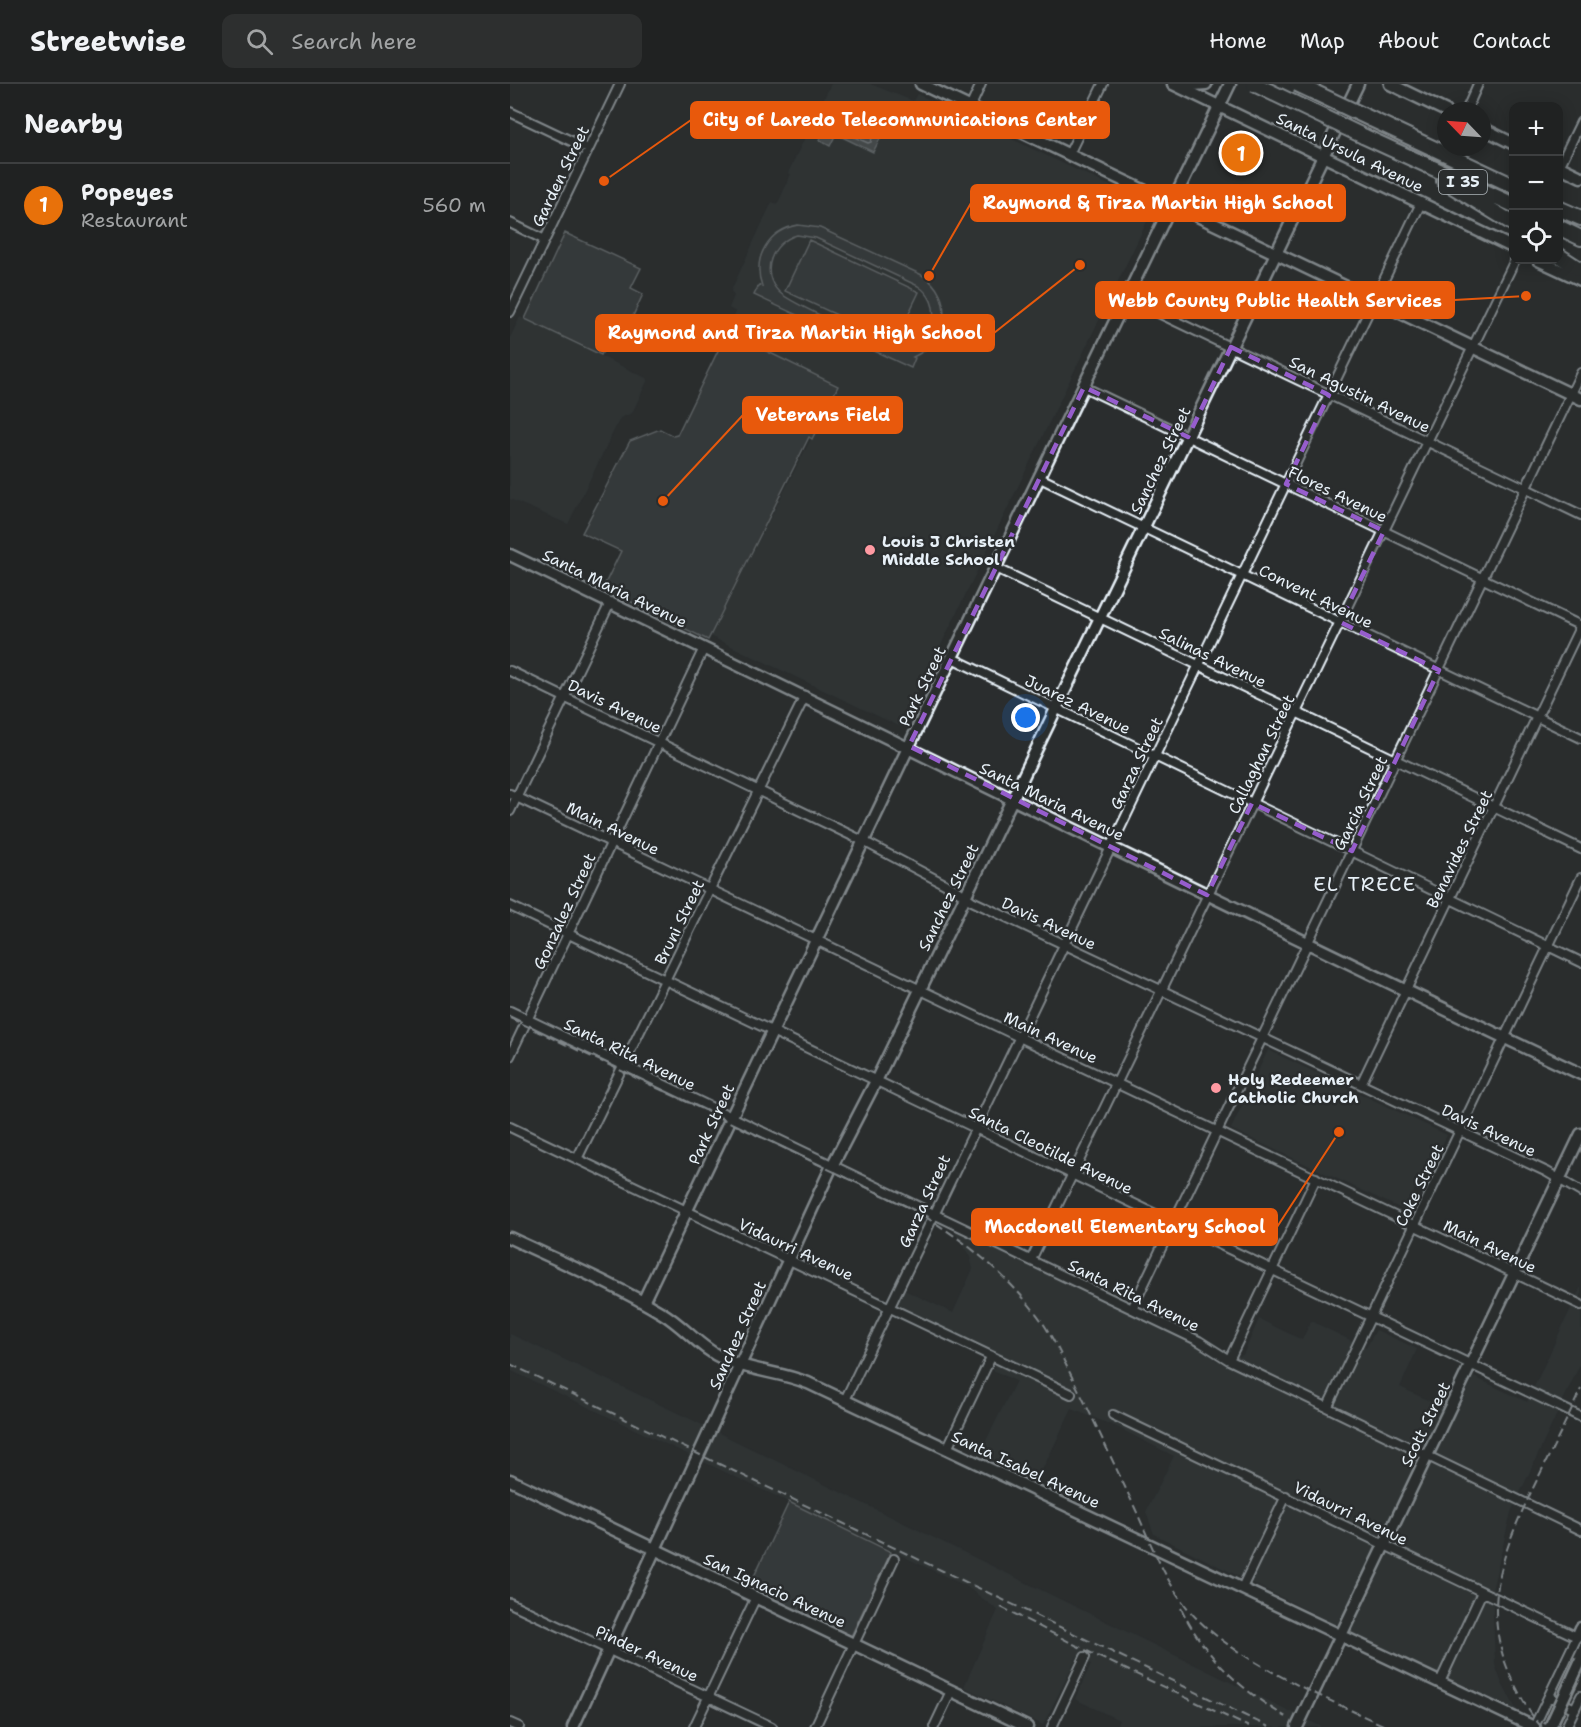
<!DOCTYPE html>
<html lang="en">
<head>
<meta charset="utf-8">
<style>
	body { margin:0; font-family:"Shantell Sans",sans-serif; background:#2d2f2f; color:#f1f3f6 }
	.controls { position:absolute; right:18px; top:18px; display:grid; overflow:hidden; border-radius:12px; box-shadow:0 3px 15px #0003 }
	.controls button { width:54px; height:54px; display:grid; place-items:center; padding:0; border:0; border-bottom:2px solid #3d3f40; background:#202222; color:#f1f3f6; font:30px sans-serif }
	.compass { position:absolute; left:927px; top:18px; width:54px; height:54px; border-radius:50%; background:#202222; box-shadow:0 3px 15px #0003; rotate:295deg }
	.you { position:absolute; left:516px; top:634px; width:21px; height:21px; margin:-15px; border:4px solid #fff; border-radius:50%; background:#1a73e8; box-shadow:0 0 0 9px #1a73e833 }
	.badge { display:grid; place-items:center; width:39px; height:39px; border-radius:50%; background:#db2777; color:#fff; font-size:20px; font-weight:700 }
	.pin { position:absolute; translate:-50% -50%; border:3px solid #fff; box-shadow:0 2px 6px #0006 }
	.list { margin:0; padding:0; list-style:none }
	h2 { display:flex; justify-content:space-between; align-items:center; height:78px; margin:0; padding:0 24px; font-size:26px }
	h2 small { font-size:20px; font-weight:400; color:#a2a4a5 }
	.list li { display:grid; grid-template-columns:39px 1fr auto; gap:18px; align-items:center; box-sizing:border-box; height:84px; padding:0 24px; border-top:2px solid #3d3f40 }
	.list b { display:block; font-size:22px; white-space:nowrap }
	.list p { margin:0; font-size:20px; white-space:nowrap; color:#a2a4a5 }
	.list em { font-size:20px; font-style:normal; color:#a2a4a5 }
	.icon { flex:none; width:33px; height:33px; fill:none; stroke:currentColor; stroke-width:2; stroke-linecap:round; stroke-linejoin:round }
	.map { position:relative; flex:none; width:1071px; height:1643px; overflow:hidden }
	header { display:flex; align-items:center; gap:36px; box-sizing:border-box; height:84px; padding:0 30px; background:#202222; border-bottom:2px solid #3d3f40 }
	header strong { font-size:28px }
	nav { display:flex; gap:33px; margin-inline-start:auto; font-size:21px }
	.search { width:420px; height:54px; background:#2d2f2f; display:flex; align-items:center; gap:15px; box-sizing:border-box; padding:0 21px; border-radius:12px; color:#a2a4a5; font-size:22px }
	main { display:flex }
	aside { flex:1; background:#202222 }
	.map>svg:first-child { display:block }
	.built { fill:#363a3b }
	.green { fill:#424648; stroke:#959ca0; stroke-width:1.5; fill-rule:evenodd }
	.water { fill:#63686b; stroke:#989fa3; stroke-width:1.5 }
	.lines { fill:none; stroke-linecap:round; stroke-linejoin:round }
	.shore { stroke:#b3bac0; stroke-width:1.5 }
	.street-casing { stroke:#e8f1f8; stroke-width:12 }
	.secondary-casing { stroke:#e8f1f8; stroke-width:15 }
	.highway-casing { stroke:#e8f1f8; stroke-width:18 }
	.street { stroke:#2a2d2e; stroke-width:8 }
	.secondary { stroke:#2a2d2e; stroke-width:10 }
	.highway { stroke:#2a2d2e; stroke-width:14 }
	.rail { stroke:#e8f1f8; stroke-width:2; stroke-dasharray:9 4.5; stroke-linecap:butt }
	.secondary-bridge-casing { stroke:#e8f1f8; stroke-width:15; stroke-linecap:butt }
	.highway-bridge-casing { stroke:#e8f1f8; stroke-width:18; stroke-linecap:butt }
	.secondary-bridge { stroke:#2a2d2e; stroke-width:10 }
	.highway-bridge { stroke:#2a2d2e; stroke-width:14 }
	.marked { fill:none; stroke:#965dcd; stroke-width:4.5; stroke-dasharray:12 8; stroke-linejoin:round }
	.poi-dot { fill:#ff9aa2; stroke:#2a2d2e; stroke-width:2 }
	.labels { text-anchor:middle; stroke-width:5; stroke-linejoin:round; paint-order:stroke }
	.shield { fill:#2a2d2e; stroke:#afb6bb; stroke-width:1.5 }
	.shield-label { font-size:15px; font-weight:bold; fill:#e8f1f8 }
	.street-label { font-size:16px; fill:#e8f1f8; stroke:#2a2d2e }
	.poi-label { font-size:16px; font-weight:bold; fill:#e8f1f8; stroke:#2a2d2e; text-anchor:start }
	.quarter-label { font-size:20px; letter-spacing:1.5px; fill:#e8f1f8; stroke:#2a2d2e }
	.leader { fill:none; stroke:#e8590c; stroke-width:2 }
	.callout-dot { fill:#e8590c; stroke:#2a2d2e; stroke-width:2 }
	.callout { fill:#e8590c; stroke:#e8590c; stroke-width:2 }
	.callout-label { font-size:18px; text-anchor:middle; font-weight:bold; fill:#fff }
</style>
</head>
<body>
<header>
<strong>Streetwise</strong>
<div class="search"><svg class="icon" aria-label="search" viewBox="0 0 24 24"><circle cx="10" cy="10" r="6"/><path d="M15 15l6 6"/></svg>Search here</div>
<nav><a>Home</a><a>Map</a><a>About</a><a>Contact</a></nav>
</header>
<main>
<aside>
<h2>Nearby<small></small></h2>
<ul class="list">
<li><span class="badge" style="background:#e8710a">1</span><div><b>Popeyes</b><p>Restaurant</p></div><em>560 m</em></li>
</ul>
</aside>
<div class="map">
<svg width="1071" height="1643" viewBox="0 0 1071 1643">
	<rect width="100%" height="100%" fill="#2a2d2e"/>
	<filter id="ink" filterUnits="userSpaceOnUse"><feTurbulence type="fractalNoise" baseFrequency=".0167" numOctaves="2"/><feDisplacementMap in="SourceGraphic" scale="12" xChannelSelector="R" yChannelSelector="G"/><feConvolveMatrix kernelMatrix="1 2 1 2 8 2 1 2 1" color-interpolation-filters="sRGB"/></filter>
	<g filter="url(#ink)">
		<path class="built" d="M321,0H360L403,17L407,10L644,123L391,643L200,552L328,302L217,248L226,228L219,224L224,212L221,207L262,118L267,120L270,115L281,90L278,89Z
			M10,233L138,295L122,329L110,334L58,440L0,415V254Z
			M758,966L937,1051L925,1076L916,1084L894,1126L721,1045Z
			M440,1141L688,1259L707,1277L733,1271L749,1235L792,1256L801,1237L856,1264L866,1246L907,1265L890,1303L946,1330L964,1293L1017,1318L1071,1203V1278L1001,1428L982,1506L985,1581L992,1600L1010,1632L644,1450L636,1428L664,1372L607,1343L562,1325L526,1398L470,1369L506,1297L483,1286L490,1270L393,1228L384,1221L392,1205L443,1229L463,1185L460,1172Z
			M0,1250L180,1335L812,1643H606L609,1636L565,1615L581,1580L567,1573L533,1641L454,1603L488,1526L456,1502L0,1286Z"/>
		<path class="green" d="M288,141L310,144L412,191C446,212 438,258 403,273L405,274L401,284L244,211L249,201L252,202C242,174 258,146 288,141ZM287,151L306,154L408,202C420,210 426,223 423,238C419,253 405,264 389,264C376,264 279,218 269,208C249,188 262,158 287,151Z
			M55,149L131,184L121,204L133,210L112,256L101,250L91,271L15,235Z
			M299,156L409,208L385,258L275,207Z
			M217,248L328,302L302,355L299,353L198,556L93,504L111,467L72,449L120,357L150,345L163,352L167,351Z
			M279,1418L381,1468L341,1552L239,1503Z"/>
		<path class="water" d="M325,23L374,47L363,68L326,50L320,62L309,56Z"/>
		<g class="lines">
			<path class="shore" d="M330,32L363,48L361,58L358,59L324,44L323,40Z"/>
			<g class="street-casing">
				<path id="street" d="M460,24L471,0
					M956,27L968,0
					M0,28L78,65
					M559,70L593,0
					M1049,83L1071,38
					M0,139L35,156
					M617,214L1071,431
					M0,228L110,0
					M574,303L1071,542
					M530,394L1071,654
					M486,484L1071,765
					M442,574L1071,878
					M0,587L353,757L448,807L462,817L1037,1088L1071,1108
					M0,710L1071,1221
					M0,727L100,519
					M0,822L1071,1333
					M0,927L689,1257L719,1276L1071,1446
					M0,972L194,564
					M851,1000L1071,541
					M0,1043L561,1310
					M67,1075L295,612
					M521,1176L1005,176
					M622,1225L1071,289
					M719,1276L806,1094
					M335,1316L911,119
					M818,1322L1071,794
					M603,1331L1067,1553L1024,1643
					M437,1365L481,1273
					M732,1504L776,1412
					M0,1519L262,1643
					M930,1598L972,1508
					M1039,1612L1065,1625
					M0,1639L9,1643
					M184,1643L246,1513
					M305,1643L384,1475
					M424,1643L441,1607
					M542,1643L575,1573
					M1056,1643L1071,1612"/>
			</g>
			<g class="secondary-casing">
				<path id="secondary" d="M411,0L1071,315
					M663,0L1004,164
					M880,0L936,27
					M672,2L696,0
					M972,44L1004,60
					M1048,82L1071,93
					M1028,176L1071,196
					M0,471C358,642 712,821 1071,990
					M0,1154C51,1178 104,1200 152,1229C174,1242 190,1264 214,1275C241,1287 271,1288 298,1299L1024,1643
					M133,1218L399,662L720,0
					M0,1396L517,1643
					M1067,1553L1071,1544
					M63,1643L320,1086L366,997L848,0
					M787,1643L1071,1050"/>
			</g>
			<g class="highway-casing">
				<path id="highway" d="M861,35L1004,102
					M853,52L1004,121
					M934,97L1004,140
					M1048,124L1071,134
					M1048,143L1071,154
					M1048,171L1071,186"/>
			</g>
			<use href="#street" class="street"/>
			<use href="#secondary" class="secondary"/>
			<use href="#highway" class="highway"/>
			<path class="rail" d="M0,934L396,1122C445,1148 490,1184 525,1228C540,1247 550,1269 561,1291C583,1334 603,1378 624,1422C640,1457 654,1496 679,1526C721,1576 818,1615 877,1643
				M0,1280L759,1643
				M491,1523L583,1570L739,1643
				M671,1524C693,1571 732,1607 776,1633
				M1032,1643C1019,1630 1011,1613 1003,1597C968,1525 993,1466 1025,1400C1041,1368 1056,1337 1071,1305"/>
			<g class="secondary-bridge-casing">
				<path id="secondary-bridge" d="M1040,1643L1071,1576"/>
			</g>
			<g class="highway-bridge-casing">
				<path id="highway-bridge" d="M744,0L853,52
					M787,0L861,35"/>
			</g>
			<use href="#secondary-bridge" class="secondary-bridge"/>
			<use href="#highway-bridge" class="highway-bridge"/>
		</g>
	</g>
	<path d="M0 0H1071V1643H0ZM721,263L819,311L776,400L874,447L830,538L929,586L842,767L742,719L697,811L399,662L574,303L678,353Z" fill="#2a2d2e" fill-opacity=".55" fill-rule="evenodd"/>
	<path class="marked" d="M721,263L819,311L776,400L874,447L830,538L929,586L842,767L742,719L697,811L399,662L574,303L678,353Z"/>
	<g class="poi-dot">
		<circle cx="360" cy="466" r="6"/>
		<circle cx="706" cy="1004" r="6"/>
	</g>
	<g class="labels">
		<rect class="shield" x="929" y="86" width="48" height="24" rx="4.5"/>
		<g class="shield-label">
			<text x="953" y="103">I 35</text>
		</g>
		<g class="street-label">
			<text transform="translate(840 68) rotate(26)" y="6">Santa Ursula Avenue</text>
			<text transform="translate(50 92) rotate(-64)" y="6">Garden Street</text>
			<text transform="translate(850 310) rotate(26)" y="6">San Agustin Avenue</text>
			<text transform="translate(650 376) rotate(-64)" y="6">Sanchez Street</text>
			<text transform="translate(828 410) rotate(26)" y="6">Flores Avenue</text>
			<text transform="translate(105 504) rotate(26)" y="6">Santa Maria Avenue</text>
			<text transform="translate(806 512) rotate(26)" y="6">Convent Avenue</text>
			<text transform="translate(703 573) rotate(26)" y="6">Salinas Avenue</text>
			<text transform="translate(412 602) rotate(-64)" y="6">Park Street</text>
			<text transform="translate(568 620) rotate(26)" y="6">Juarez Avenue</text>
			<text transform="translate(105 622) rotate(26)" y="6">Davis Avenue</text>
			<text transform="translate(751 670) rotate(-64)" y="6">Callaghan Street</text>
			<text transform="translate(626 679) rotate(-64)" y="6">Garza Street</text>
			<text transform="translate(542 717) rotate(26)" y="6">Santa Maria Avenue</text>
			<text transform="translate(850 719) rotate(-64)" y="6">Garcia Street</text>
			<text transform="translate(103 744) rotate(26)" y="6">Main Avenue</text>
			<text transform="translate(949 765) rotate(-64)" y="6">Benavides Street</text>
			<text transform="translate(438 813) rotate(-64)" y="6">Sanchez Street</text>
			<text transform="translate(54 827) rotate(-65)" y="6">Gonzalez Street</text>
			<text transform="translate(169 838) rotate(-64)" y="6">Bruni Street</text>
			<text transform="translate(539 839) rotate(25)" y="6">Davis Avenue</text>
			<text transform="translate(541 953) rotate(25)" y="6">Main Avenue</text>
			<text transform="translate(120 970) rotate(26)" y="6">Santa Rita Avenue</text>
			<text transform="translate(201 1040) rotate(-65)" y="6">Park Street</text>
			<text transform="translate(979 1046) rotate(25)" y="6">Davis Avenue</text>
			<text transform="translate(541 1066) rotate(26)" y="6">Santa Cleotilde Avenue</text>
			<text transform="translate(909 1101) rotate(-64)" y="6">Coke Street</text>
			<text transform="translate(414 1117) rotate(-65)" y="6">Garza Street</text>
			<text transform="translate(980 1162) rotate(26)" y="6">Main Avenue</text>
			<text transform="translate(286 1165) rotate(25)" y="6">Vidaurri Avenue</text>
			<text transform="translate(624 1211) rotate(26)" y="6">Santa Rita Avenue</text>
			<text transform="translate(227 1251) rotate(-66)" y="6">Sanchez Street</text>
			<text transform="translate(915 1340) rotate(-64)" y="6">Scott Street</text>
			<text transform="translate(516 1385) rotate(25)" y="6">Santa Isabel Avenue</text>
			<text transform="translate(841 1429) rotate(26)" y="6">Vidaurri Avenue</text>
			<text transform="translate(265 1506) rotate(25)" y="6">San Ignacio Avenue</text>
			<text transform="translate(137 1569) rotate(25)" y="6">Pinder Avenue</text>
		</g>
		<g class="poi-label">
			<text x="372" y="463">Louis J Christen<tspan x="372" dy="18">Middle School</tspan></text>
			<text x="718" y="1001">Holy Redeemer<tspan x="718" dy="18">Catholic Church</tspan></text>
		</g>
		<g class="quarter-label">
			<text x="855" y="807">EL TRECE</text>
		</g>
	</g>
	<path class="leader" d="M94 97L181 36M419 192L461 119M1016 212L944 216M570 181L484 249M153 417L233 331M829 1048L767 1143"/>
	<g class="callout-dot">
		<circle cx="94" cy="97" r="6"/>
		<circle cx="419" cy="192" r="6"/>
		<circle cx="1016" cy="212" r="6"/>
		<circle cx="570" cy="181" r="6"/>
		<circle cx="153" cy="417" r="6"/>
		<circle cx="829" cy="1048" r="6"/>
	</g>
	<g class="callout">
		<rect x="181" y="18" width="418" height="36" rx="6"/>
		<rect x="461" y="101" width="374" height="36" rx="6"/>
		<rect x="586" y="198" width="358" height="36" rx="6"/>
		<rect x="86" y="231" width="398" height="36" rx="6"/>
		<rect x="233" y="313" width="159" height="36" rx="6"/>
		<rect x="462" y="1125" width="305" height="36" rx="6"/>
	</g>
	<g class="callout-label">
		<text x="390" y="42">City of Laredo Telecommunications Center</text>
		<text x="648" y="125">Raymond &amp; Tirza Martin High School</text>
		<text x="765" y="223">Webb County Public Health Services</text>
		<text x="285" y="255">Raymond and Tirza Martin High School</text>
		<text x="313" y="337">Veterans Field</text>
		<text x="615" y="1149">Macdonell Elementary School</text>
	</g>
</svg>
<div class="controls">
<button>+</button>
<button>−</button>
<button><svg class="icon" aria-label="locate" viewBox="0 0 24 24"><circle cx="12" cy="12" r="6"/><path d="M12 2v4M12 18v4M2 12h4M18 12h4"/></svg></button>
</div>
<svg class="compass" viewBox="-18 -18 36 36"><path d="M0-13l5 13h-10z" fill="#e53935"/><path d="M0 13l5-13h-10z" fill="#a2a4a5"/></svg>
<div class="you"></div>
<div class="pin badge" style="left:731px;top:69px;background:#e8710a">1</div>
</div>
</main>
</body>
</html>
